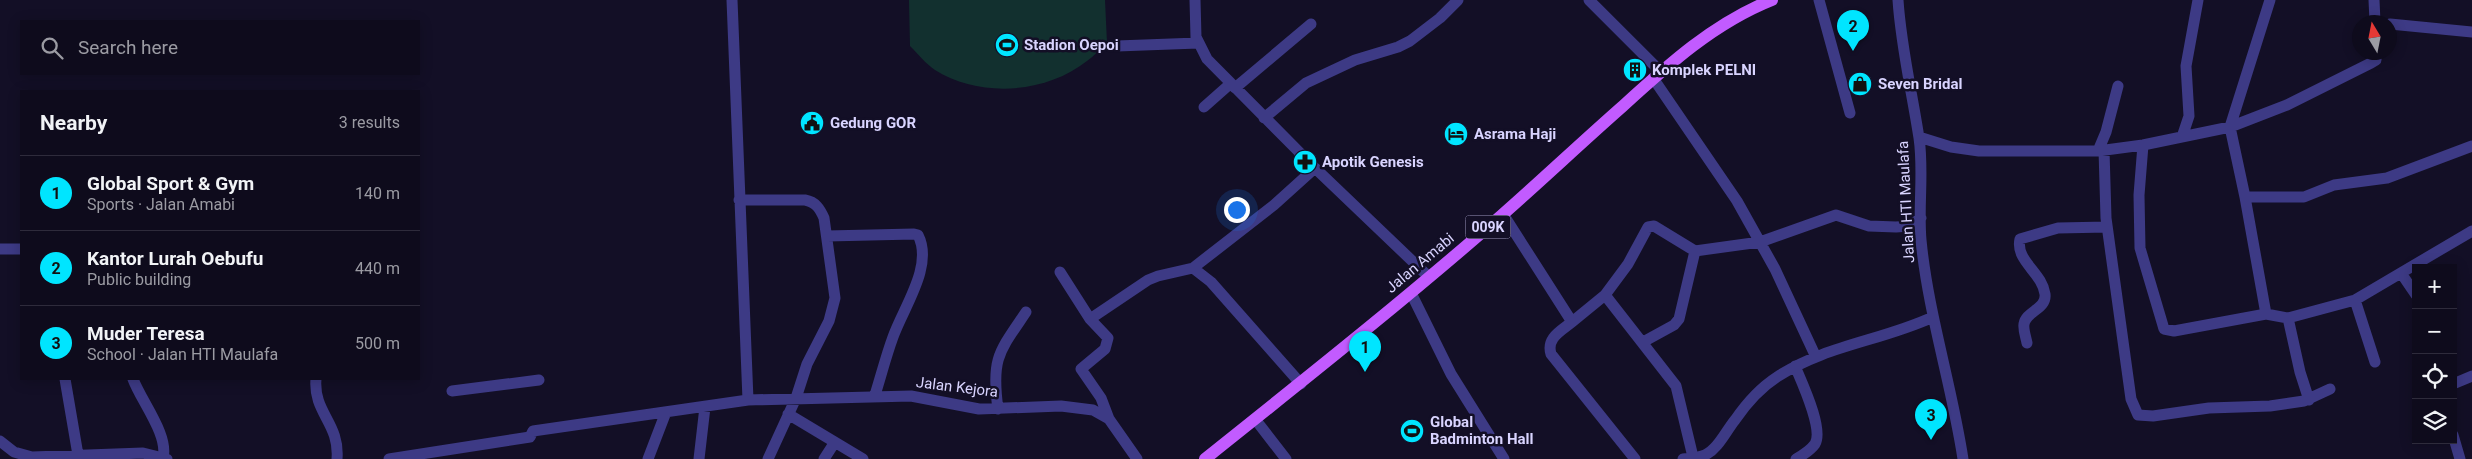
<!DOCTYPE html>
<html lang="en">
<head>
<meta charset="utf-8">
<style>
	body { margin:0; font-family:Roboto,sans-serif; background:#1c1929; color:#f1f3f6 }
	.controls { position:absolute; right:15px; bottom:15px; display:grid; overflow:hidden; border-radius:0px; box-shadow:0 2px 12px #0003 }
	.controls button { width:45px; height:45px; display:grid; place-items:center; padding:0; border:0; border-bottom:1px solid #2e2b3b; background:#0e0b1c; color:#f1f3f6; font:25px sans-serif }
	.compass { position:absolute; left:2352px; top:15px; width:45px; height:45px; border-radius:50%; background:#0e0b1c; box-shadow:0 2px 12px #0003; rotate:350deg }
	.you { position:absolute; left:1236px; top:209px; width:18px; height:18px; margin:-12px; border:4px solid #fff; border-radius:50%; background:#1a73e8; box-shadow:0 0 0 8px #1a73e833 }
	.badge { display:grid; place-items:center; width:32px; height:32px; border-radius:50%; background:#00e5ff; color:#111; font-size:16px; font-weight:700 }
	.pin { position:absolute; translate:-50% -41px; filter:drop-shadow(0 1px 2px #0008) }
	.pin::after { content:''; position:absolute; top:26px; width:18px; height:15px; background:inherit; clip-path:polygon(0 0,100% 0,50% 100%) }
	.list { margin:0; padding:0; list-style:none }
	h2 { display:flex; justify-content:space-between; align-items:center; height:65px; margin:0; padding:0 20px; font-size:21px }
	h2 small { font-size:16px; font-weight:400; color:#9b9ba3 }
	.list li { display:grid; grid-template-columns:32px 1fr auto; gap:15px; align-items:center; box-sizing:border-box; height:75px; padding:0 20px; border-top:1px solid #2e2b3b }
	.list b { display:block; font-size:19px; white-space:nowrap }
	.list p { margin:0; font-size:16px; white-space:nowrap; color:#9b9ba3 }
	.list em { font-size:16px; font-style:normal; color:#9b9ba3 }
	.icon { flex:none; width:28px; height:28px; fill:none; stroke:currentColor; stroke-width:2; stroke-linecap:round; stroke-linejoin:round }
	.map { position:relative; flex:none; width:2472px; height:459px; overflow:hidden }
	.search { position:absolute; background:#0e0b1c; box-shadow:0 2px 12px #0003; left:20px; top:20px; width:400px; height:55px; display:flex; align-items:center; gap:12px; box-sizing:border-box; padding:0 18px; border-radius:0px; color:#9b9ba3; font-size:19px }
	.panel { position:absolute; background:#0e0b1c; box-shadow:0 2px 12px #0003; left:20px; top:90px; width:400px; height:290px; border-radius:0px }
	.map>svg:first-child { display:block }
	.green { fill:#12302f }
	.lines { fill:none; stroke-linecap:round; stroke-linejoin:round }
	.minor { stroke:#3d3a85; stroke-width:11 }
	.major { stroke:#c25bff; stroke-width:12 }
	.labels { text-anchor:middle; stroke-width:5; stroke-linejoin:round; paint-order:stroke }
	.shield { fill:#130f26; stroke:#9e99be; stroke-width:1 }
	.shield-label { font-size:14px; font-weight:bold; fill:#d9d4ff }
	.poi-label { font-size:15px; font-weight:bold; fill:#d9d4ff; stroke:#130f26; text-anchor:start }
	.street-label { font-size:15px; fill:#d9d4ff; stroke:#130f26 }
</style>
</head>
<body>
<div class="map">
<svg width="2472" height="459" viewBox="0 0 2472 459">
	<rect width="100%" height="100%" fill="#130f26"/>
	<path class="green" d="M909,0H1105L1107,43C1100,49 1094,56 1087,61C1045,94 980,98 935,70C926,64 918,54 910,46Z"/>
	<g class="lines">
		<path class="minor" d="M732,0L748,400
			M1589,0L1661,72
			M1819,0L1850,113
			M1898,0C1901,47 1912,92 1919,138C1924,172 1918,206 1921,240C1928,313 1952,386 1963,459
			M2270,0L2230,127L2245,197L2266,314L2288,318L2355,300L2472,231
			M2374,0L2375,22
			M2390,24L2472,32
			M1117,46L1198,43
			M1653,78L1737,201L1775,269L1815,355
			M1235,88L1311,24
			M1204,107L1230,84
			M1264,118L1306,83L1355,60L1398,47L1410,41L1440,18L1458,0
			M1919,137L1951,147L1979,151H2098L2143,145L2230,127L2287,105L2371,63L2376,60V52
			M2182,137L2189,116L2186,66L2198,0
			M2143,145L2139,195L2140,248L2164,329L2174,331L2266,314
			M2104,150L2106,218L2131,399L2138,415L2153,416L2209,408L2270,406L2304,401L2330,389
			M2098,151L2106,132L2118,86
			M1315,168L1429,277
			M2245,197H2304L2334,185L2387,178L2472,146
			M739,200H805C816,202 820,209 824,218L835,298L829,321L807,364L796,398L768,459
			M1503,214L1572,322C1561,331 1546,338 1551,354L1635,459
			M827,236L914,234L918,235C934,266 903,308 893,337C886,356 881,376 875,395
			M1,249H21
			M1193,268L1211,282L1301,384
			M1060,272L1090,319L1108,338L1105,349L1081,369L1101,398L1109,419
			M2401,273L2416,295
			M1411,293L1451,374L1504,459
			M1605,295L1676,386L1693,457
			M2355,300L2375,362
			M2288,318L2300,372L2309,400
			M1090,319L1148,280L1158,276L1193,268L1274,205L1315,168L1207,59L1196,37L1195,0
			M1572,322L1605,295L1628,264L1648,227L1654,226L1695,251L1760,242L1836,215L1869,226L1896,227L1909,226L1921,218
			M1643,342L1674,325L1679,319L1695,251
			M2027,343C2026,337 2023,330 2024,324C2026,311 2047,309 2045,294C2042,272 2015,261 2020,239L2058,228L2107,227
			M1795,366C1802,383 1824,429 1815,444C1810,451 1803,455 1796,459
			M65,379L78,455
			M133,379C141,401 169,435 163,458
			M316,379C313,413 340,423 337,459
			M2453,384L2472,376
			M452,391L539,380
			M998,409C991,358 999,352 1026,312
			M788,414L863,459
			M1255,419L1286,459
			M2453,435L2460,459
			M0,441L14,452L32,457L143,453L167,459
			M389,459L530,437L533,431L748,400L911,396L979,409L1061,406L1093,410L1109,419L1137,459
			M648,459L666,412
			M699,459L705,407
			M824,459L835,442
			M1683,459C1690,458 1699,458 1705,455C1718,449 1726,431 1735,420C1746,404 1760,388 1777,377C1826,345 1881,341 1933,317"/>
		<path class="major" d="M1205,459C1305,379 1406,299 1502,215C1543,179 1582,142 1623,106C1668,65 1714,23 1772,0"/>
	</g>
	<defs>
		<g id="stadium-disc" transform="scale(1.25)"><circle r="9.5" fill="#00e5ff" stroke="#130f26"/><path d="M0-5a6.5 5 0 1 0 0 10a6.5 5 0 1 0 0-10ZM-3.5-1.8h7v3.6h-7Z" fill="#111"/></g>
		<g id="building-disc" transform="scale(1.25)"><circle r="9.5" fill="#00e5ff" stroke="#130f26"/><path d="M-4-6H4V6H1V3H-1V6H-4ZM-2.5-4.3h1.7v1.8h-1.7ZM.8-4.3h1.7v1.8H.8ZM-2.5-1h1.7V.8h-1.7ZM.8-1h1.7V.8H.8Z" fill="#111"/></g>
		<g id="shop-disc" transform="scale(1.25)"><circle r="9.5" fill="#00e5ff" stroke="#130f26"/><path d="M-5-2.5h2.3a2.7 3.5 0 0 1 5.4 0H5L5.5 6h-11ZM-1.5-2.5h3a1.5 2.3 0 0 0-3 0Z" fill="#111"/></g>
		<g id="civic-disc" transform="scale(1.25)"><circle r="9.5" fill="#00e5ff" stroke="#130f26"/><path d="M-.6-6.5H3V-4.5H.6V-3L4-1V1h2V6H-6V1h2V-1L-.6-3ZM-1.2 2.5V6h2.4V2.5Z" fill="#111"/></g>
		<g id="hotel-disc" transform="scale(1.25)"><circle r="9.5" fill="#00e5ff" stroke="#130f26"/><path d="M-6-4.5h1.5V1H6V5H4.5V3h-9V5H-6ZM-4 0a1.8 1.8 0 1 1 3.6 0ZM.5 0V-2.5h3Q6-2.5 6 0Z" fill="#111"/></g>
		<g id="pharmacy-disc" transform="scale(1.25)"><circle r="9.5" fill="#00e5ff" stroke="#130f26"/><path d="M-2-6h4v4h4v4h-4v4h-4v-4h-4v-4h4Z" fill="#111"/></g>
	</defs>
	<g fill-rule="evenodd">
		<use href="#stadium-disc" x="1007" y="45"/>
		<use href="#building-disc" x="1635" y="70"/>
		<use href="#shop-disc" x="1860" y="84"/>
		<use href="#civic-disc" x="812" y="123"/>
		<use href="#hotel-disc" x="1456" y="134"/>
		<use href="#pharmacy-disc" x="1305" y="162"/>
		<use href="#stadium-disc" x="1412" y="431"/>
	</g>
	<g class="labels">
		<rect class="shield" x="1465.5" y="215.5" width="45" height="23" rx="4"/>
		<g class="shield-label">
			<text x="1488" y="232">009K</text>
		</g>
		<g class="poi-label">
			<text x="1024" y="50">Stadion Oepoi</text>
			<text x="1652" y="75">Komplek PELNI</text>
			<text x="1878" y="89">Seven Bridal</text>
			<text x="830" y="128">Gedung GOR</text>
			<text x="1474" y="139">Asrama Haji</text>
			<text x="1322" y="167">Apotik Genesis</text>
			<text x="1430" y="427">Global<tspan x="1430" dy="17">Badminton Hall</tspan></text>
		</g>
		<g class="street-label">
			<text transform="translate(1906 202) rotate(-93)" y="5">Jalan HTI Maulafa</text>
			<text transform="translate(1420 263) rotate(-40)" y="5">Jalan Amabi</text>
			<text transform="translate(957 387) rotate(7)" y="5">Jalan Kejora</text>
		</g>
	</g>
</svg>
<div class="controls">
<button>+</button>
<button>−</button>
<button><svg class="icon" aria-label="locate" viewBox="0 0 24 24"><circle cx="12" cy="12" r="6"/><path d="M12 2v4M12 18v4M2 12h4M18 12h4"/></svg></button>
<button><svg class="icon" aria-label="layers" viewBox="0 0 24 24"><path d="M12 4l9 5-9 5-9-5zM3 14l9 5 9-5"/></svg></button>
</div>
<svg class="compass" viewBox="-18 -18 36 36"><path d="M0-13l5 13h-10z" fill="#e53935"/><path d="M0 13l5-13h-10z" fill="#9b9ba3"/></svg>
<div class="you"></div>
<div class="pin badge" style="left:1365px;top:372px">1</div>
<div class="pin badge" style="left:1853px;top:51px">2</div>
<div class="pin badge" style="left:1931px;top:440px">3</div>
<div class="search"><svg class="icon" aria-label="search" viewBox="0 0 24 24"><circle cx="10" cy="10" r="6"/><path d="M15 15l6 6"/></svg>Search here</div>
<section class="panel">
<h2>Nearby<small>3 results</small></h2>
<ul class="list">
<li><span class="badge">1</span><div><b>Global Sport &amp; Gym</b><p>Sports · Jalan Amabi</p></div><em>140 m</em></li>
<li><span class="badge">2</span><div><b>Kantor Lurah Oebufu</b><p>Public building</p></div><em>440 m</em></li>
<li><span class="badge">3</span><div><b>Muder Teresa</b><p>School · Jalan HTI Maulafa</p></div><em>500 m</em></li>
</ul>
</section>
</div>
</body>
</html>
